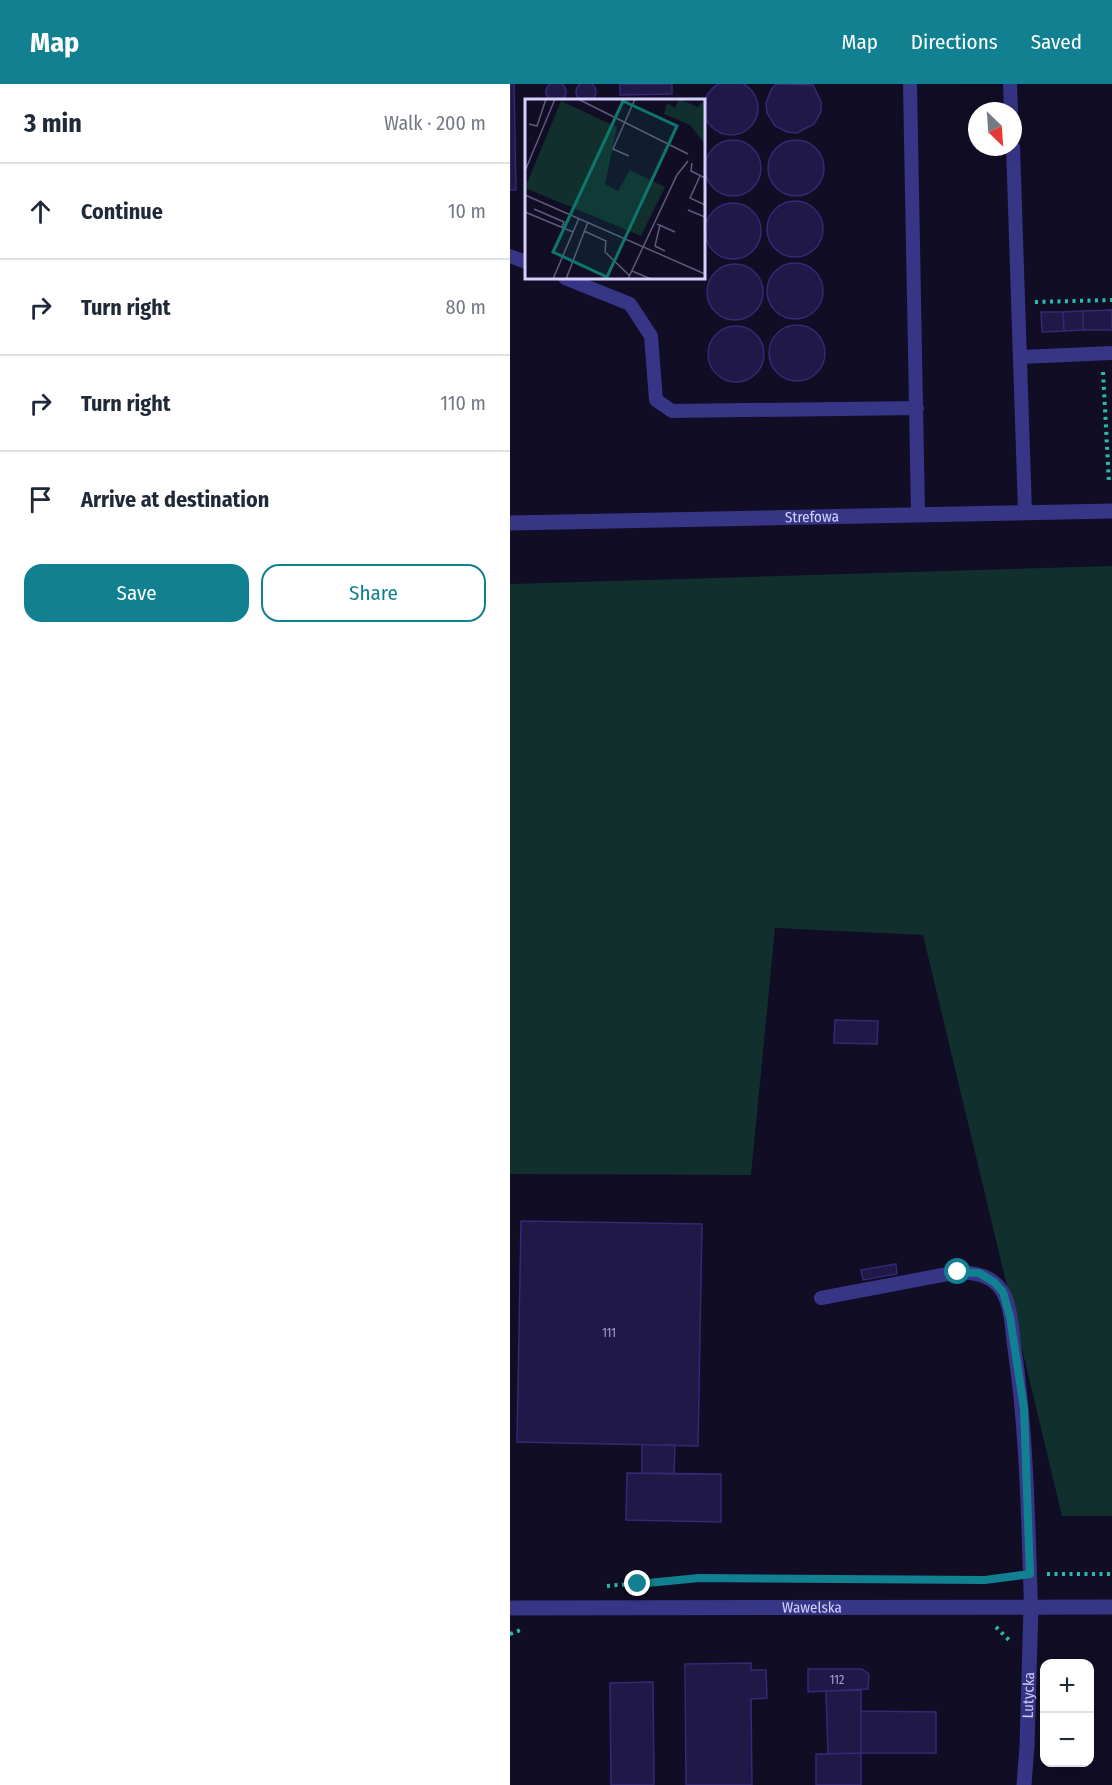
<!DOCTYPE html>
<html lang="en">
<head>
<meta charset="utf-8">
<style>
	body { margin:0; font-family:"Fira Sans Condensed",sans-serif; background:#f6f6f7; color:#1f2937 }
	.controls { position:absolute; right:18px; bottom:18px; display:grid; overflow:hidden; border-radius:12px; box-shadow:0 6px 24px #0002 }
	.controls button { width:54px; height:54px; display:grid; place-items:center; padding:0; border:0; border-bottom:2px solid #e0e1e3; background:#fff; color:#1f2937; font:30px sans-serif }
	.compass { position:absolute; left:458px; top:18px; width:54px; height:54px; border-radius:50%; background:#fff; box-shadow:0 6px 24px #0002; rotate:155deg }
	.stop { position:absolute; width:18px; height:18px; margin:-14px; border:4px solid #118090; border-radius:50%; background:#fff }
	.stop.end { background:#118090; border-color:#fff; box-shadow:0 2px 6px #0008 }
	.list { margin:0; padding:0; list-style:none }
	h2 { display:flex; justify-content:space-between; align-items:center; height:78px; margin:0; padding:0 24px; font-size:26px }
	h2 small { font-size:20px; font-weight:400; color:#747a83 }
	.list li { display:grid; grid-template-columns:39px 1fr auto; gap:18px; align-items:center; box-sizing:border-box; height:96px; padding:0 24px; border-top:2px solid #e0e1e3 }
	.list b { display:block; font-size:22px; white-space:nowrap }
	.list em { font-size:20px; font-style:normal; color:#747a83 }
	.actions { display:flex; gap:12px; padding:18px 24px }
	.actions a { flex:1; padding:14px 0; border:2px solid #118090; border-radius:18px; text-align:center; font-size:21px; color:#118090 }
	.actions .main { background:#118090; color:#fff }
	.icon { flex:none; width:33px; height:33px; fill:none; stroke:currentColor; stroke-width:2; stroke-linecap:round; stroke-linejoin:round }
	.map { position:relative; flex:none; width:602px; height:1701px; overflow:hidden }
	header { display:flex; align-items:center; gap:36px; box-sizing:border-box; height:84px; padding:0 30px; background:#118090; color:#fff }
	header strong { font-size:28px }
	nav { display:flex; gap:33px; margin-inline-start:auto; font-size:21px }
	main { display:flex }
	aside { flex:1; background:#fff }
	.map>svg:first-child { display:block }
	.green { fill:#102f2d }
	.building { fill:#201847; stroke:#352974; stroke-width:1.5 }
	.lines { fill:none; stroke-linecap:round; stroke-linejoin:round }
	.path { stroke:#27bcaf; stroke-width:4; stroke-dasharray:3 4.5; stroke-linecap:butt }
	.service { stroke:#363586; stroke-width:14 }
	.minor { stroke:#363586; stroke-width:15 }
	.tertiary { stroke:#363586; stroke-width:15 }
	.route { stroke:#118090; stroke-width:8 }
	.labels { text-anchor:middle; stroke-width:4.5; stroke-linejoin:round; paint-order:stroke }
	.number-label { font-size:12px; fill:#a7a3d1 }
	.street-label { font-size:15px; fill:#d4d1ff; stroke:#100d25 }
	.inset-road { fill:none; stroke:#5e5b7c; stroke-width:1.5 }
	.view { fill:#0f766e; fill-opacity:0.15; stroke:#0f766e; stroke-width:3 }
	.inset-edge { fill:none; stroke:#d4d1ff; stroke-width:3 }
</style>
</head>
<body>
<header>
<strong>Map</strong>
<nav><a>Map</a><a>Directions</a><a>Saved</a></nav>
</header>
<main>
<aside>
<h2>3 min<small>Walk · 200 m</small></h2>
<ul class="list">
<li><svg class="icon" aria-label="ahead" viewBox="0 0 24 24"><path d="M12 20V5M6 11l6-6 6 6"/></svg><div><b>Continue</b></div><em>10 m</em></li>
<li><svg class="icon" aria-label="right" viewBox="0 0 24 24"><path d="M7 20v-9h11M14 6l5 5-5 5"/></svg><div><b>Turn right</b></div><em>80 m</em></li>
<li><svg class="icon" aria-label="right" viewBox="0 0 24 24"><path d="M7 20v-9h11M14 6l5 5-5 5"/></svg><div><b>Turn right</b></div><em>110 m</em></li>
<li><svg class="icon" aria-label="arrive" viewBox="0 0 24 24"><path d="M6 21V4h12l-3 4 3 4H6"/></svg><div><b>Arrive at destination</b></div></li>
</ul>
<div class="actions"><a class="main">Save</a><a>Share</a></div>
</aside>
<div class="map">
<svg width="602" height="1701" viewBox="0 0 602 1701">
	<rect width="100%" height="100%" fill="#100d25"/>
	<path class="green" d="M602,482V1432H552L413,851L265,844L241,1091L0,1090V500Z"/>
	<path class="building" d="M194 24a27 27 0 1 1 54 0a27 27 0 1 1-54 0Z
		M66 8a10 10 0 1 1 20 0a10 10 0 1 1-20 0Z
		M36 8a10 10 0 1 1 20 0a10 10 0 1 1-20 0Z
		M0,0H4L6,106H0Z
		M110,0H162V10L110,11Z
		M266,0L303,1L311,18V28L304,40L287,49L277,48L265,42L257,29L256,19L261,6Z
		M195 84a28 28 0 1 1 56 0a28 28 0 1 1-56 0Z
		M258 84a28 28 0 1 1 56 0a28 28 0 1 1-56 0Z
		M257 145a28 28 0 1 1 56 0a28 28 0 1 1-56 0Z
		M195 147a28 28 0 1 1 56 0a28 28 0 1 1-56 0Z
		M257 207a28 28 0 1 1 56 0a28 28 0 1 1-56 0Z
		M197 208a28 28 0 1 1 56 0a28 28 0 1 1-56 0Z
		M602,226V246H573V227Z
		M573,227V246L554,247L553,228Z
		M531,228H553L554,247L532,248Z
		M259 269a28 28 0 1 1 56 0a28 28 0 1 1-56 0Z
		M198 270a28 28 0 1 1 56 0a28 28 0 1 1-56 0Z
		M325,936L368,937L367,960L324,959Z
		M11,1137L192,1140L188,1362L7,1358Z
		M386,1180L387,1190L353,1196L351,1186Z
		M132,1361H165L164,1390L132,1389Z
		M117,1389L211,1390V1438L116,1436Z
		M241,1579V1586H256L257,1614L241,1615L242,1701H176L175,1580Z
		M298,1585H352L359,1590L358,1605L298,1608Z
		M143,1598L144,1701H101L100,1599Z
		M351,1606V1669L318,1670L316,1607Z
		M351,1627L426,1628V1669H351Z
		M351,1669V1701H306V1670Z"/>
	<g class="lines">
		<path class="path" d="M525,218L602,216
			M593,288L599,399
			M537,1490H602
			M97,1502L189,1494L475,1496L503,1493
			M486,1543L500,1557
			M0,1550L14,1545"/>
		<path class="service" d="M400,0L408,430
			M500,0L501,27
			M503,63L515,428
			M0,172L16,178
			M55,194L120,220L141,252L146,316L162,327L407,324
			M510,273L602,269
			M311,1214L448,1188C465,1189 482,1191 492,1207C501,1221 502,1245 504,1261C517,1348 518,1435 521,1522"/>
		<g class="minor">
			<path id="s1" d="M0,439L602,427"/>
			<path id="s2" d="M514,1701L517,1662L521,1522"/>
		</g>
		<path class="tertiary" id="s3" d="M0,1524L602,1523"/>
	</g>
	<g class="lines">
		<path class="route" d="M128,1500L189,1494L475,1496L520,1490L514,1325L500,1233L493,1208L484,1198L469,1189L448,1188"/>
	</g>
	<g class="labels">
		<g class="number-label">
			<text x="99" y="1253">111</text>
			<text x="327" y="1600">112</text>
		</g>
		<g class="street-label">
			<text dy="5" stroke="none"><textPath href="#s1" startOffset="302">Strefowa</textPath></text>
			<text dy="5" stroke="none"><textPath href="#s3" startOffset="302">Wawelska</textPath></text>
			<text dy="5" stroke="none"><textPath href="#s2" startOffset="90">Lutycka</textPath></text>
		</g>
	</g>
	<g transform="translate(15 15)">
		<rect width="180" height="180" fill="#100d25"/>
		<path d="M154,0L173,8L180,0V45L165,26L139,15L142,4L150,9ZM36,2L92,28L80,85L93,92L105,71L140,88L116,137L0,89Z" fill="#102f2d"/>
		<path class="inset-road" d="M53,0L163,55M4,25L12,27L21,0M104,57L88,50L110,0M167,64L166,72L180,79M0,72L30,0M175,77L165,99L180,106M0,96L180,175M9,110L39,123L37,128M163,111L180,118M0,113L48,133M132,125L150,133M135,126L130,147L140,152M59,132L81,142L80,153L105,177M107,172L126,180M28,180L54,119M41,180L63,123M103,180L152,76L163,62"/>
		<path class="view" d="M98,2L152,27L82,178L28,153Z"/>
		<rect width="180" height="180" class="inset-edge"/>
	</g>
</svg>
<div class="controls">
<button>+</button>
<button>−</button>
</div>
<svg class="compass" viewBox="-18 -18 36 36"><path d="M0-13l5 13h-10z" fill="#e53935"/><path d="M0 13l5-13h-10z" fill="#747a83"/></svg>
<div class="stop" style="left:448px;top:1188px"></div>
<div class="stop end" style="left:128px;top:1500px"></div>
</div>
</main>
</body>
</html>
